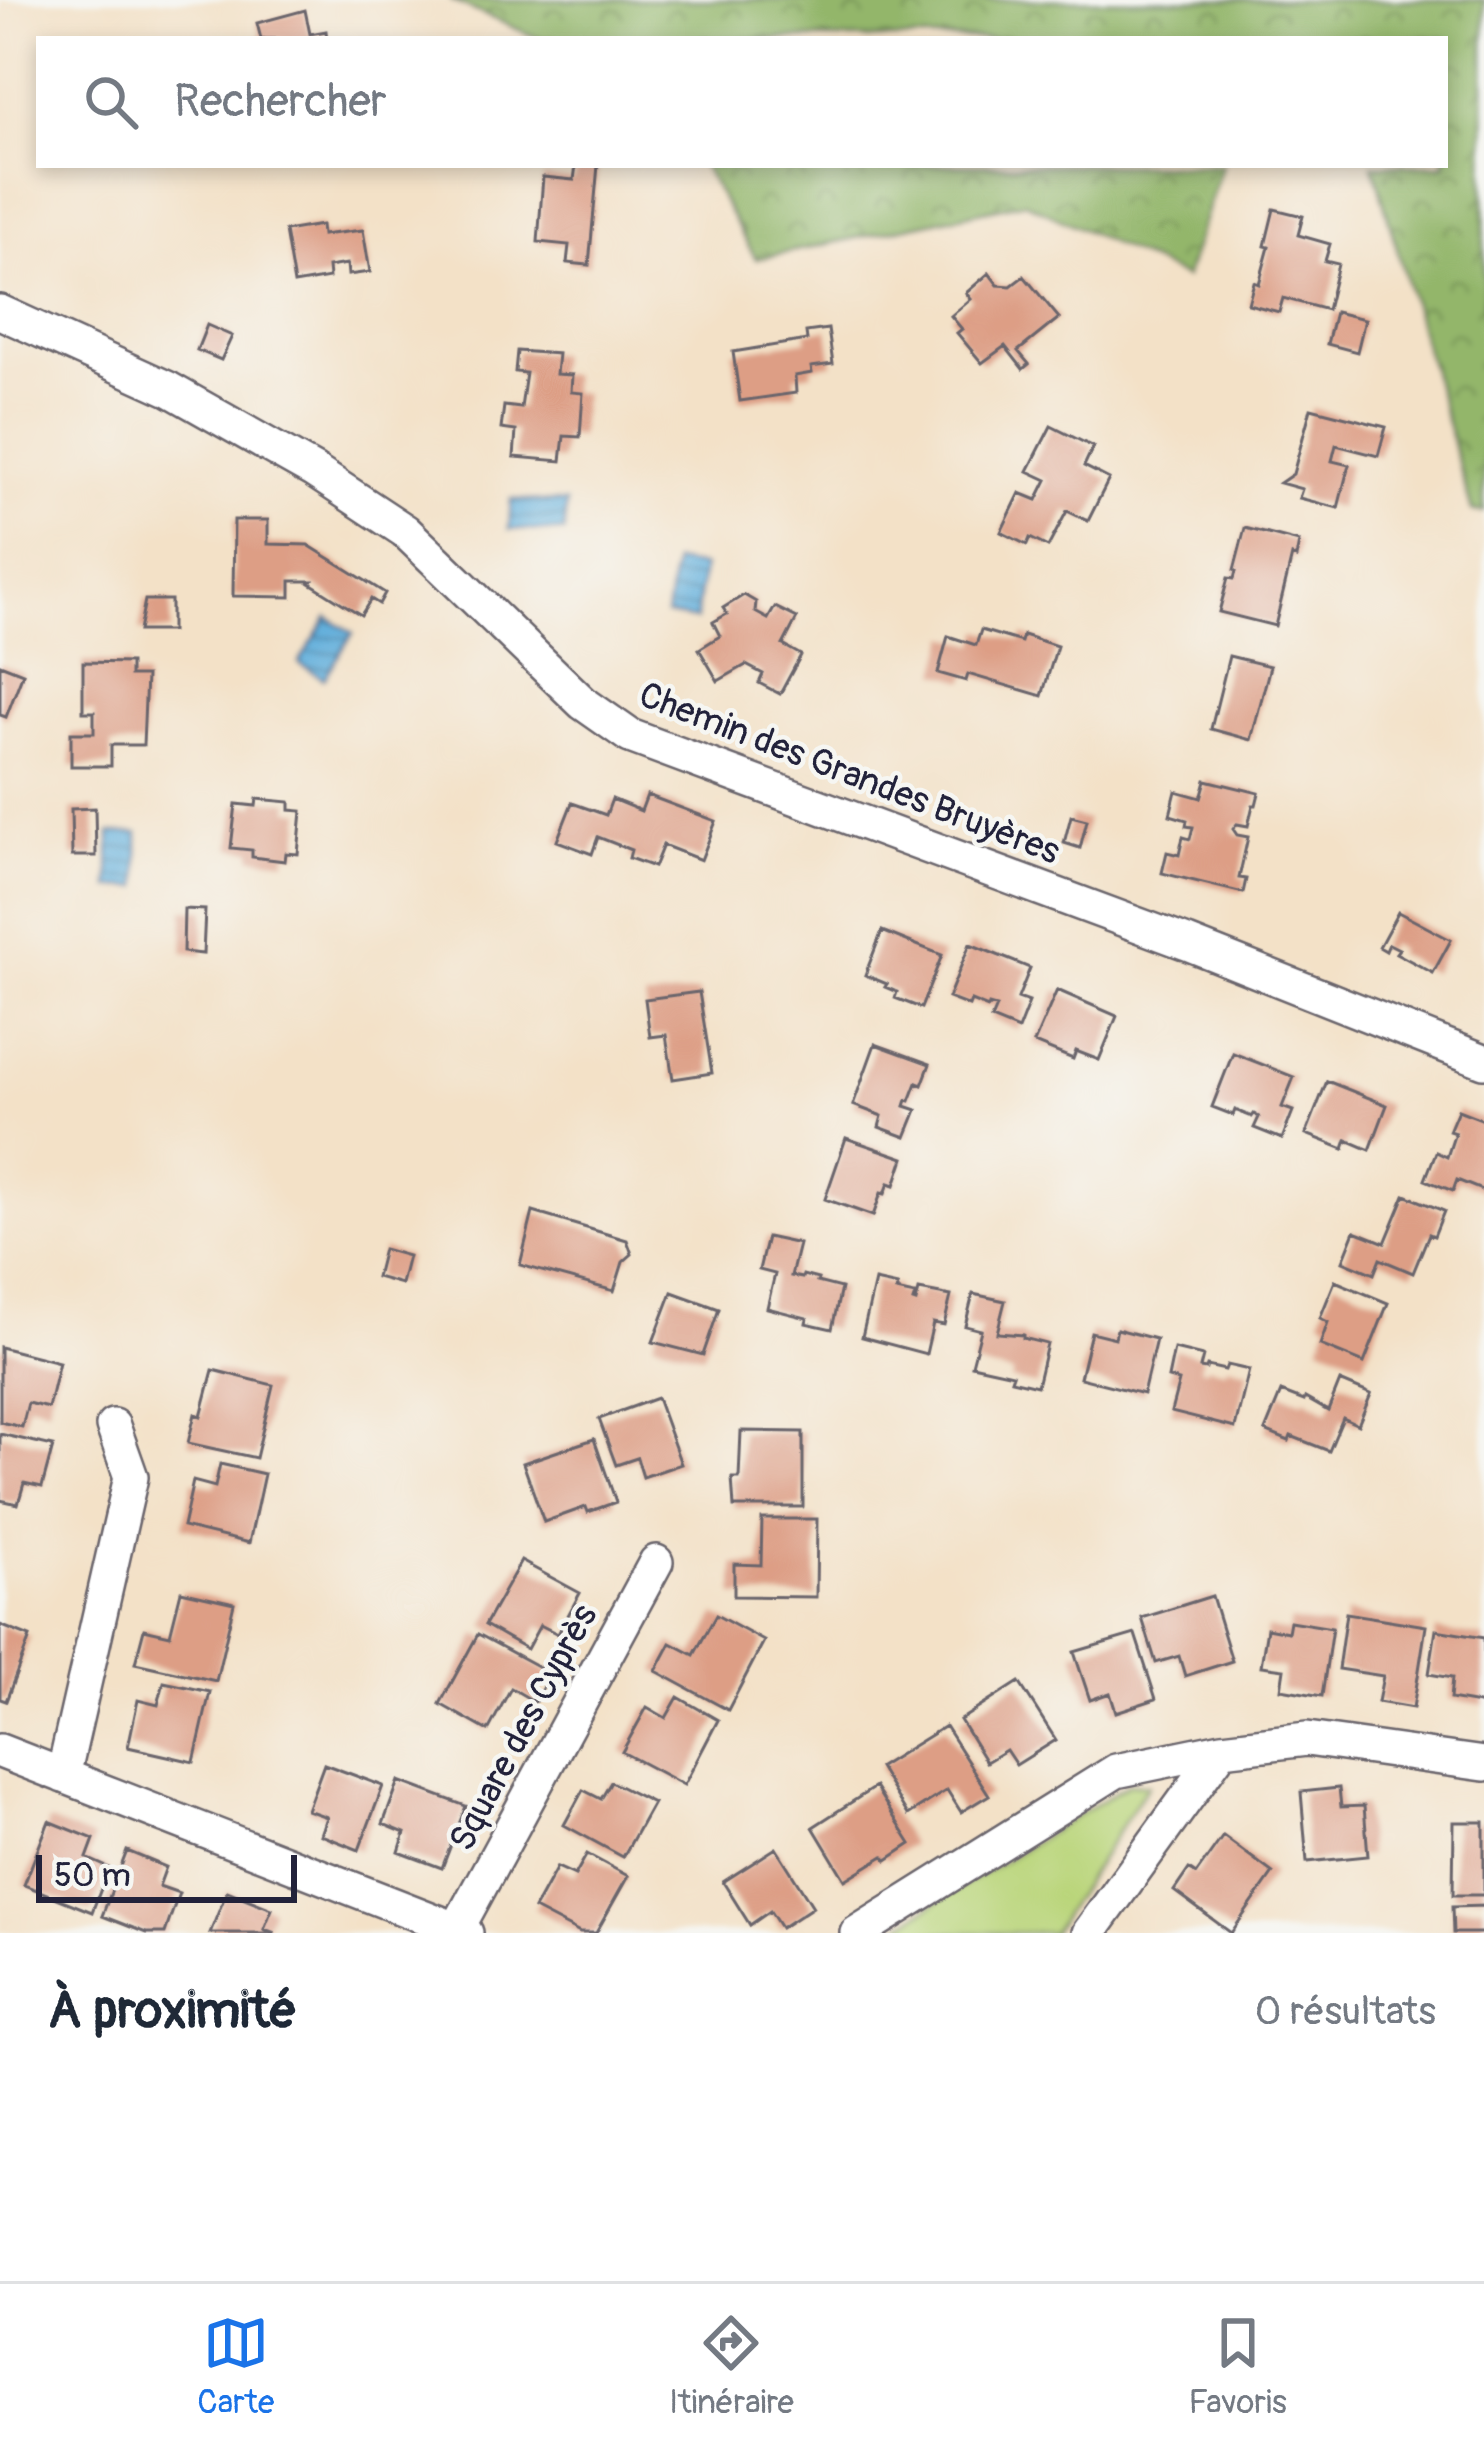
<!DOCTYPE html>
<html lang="fr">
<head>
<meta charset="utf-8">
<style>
	body { margin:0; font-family:Pangolin,sans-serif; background:#f2f2f3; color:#1f2937 }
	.scale { position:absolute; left:36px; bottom:30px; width:261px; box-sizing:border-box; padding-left:12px; border:6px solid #22223b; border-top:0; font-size:33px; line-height:42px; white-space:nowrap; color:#22223b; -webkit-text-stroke:9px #f6f6f2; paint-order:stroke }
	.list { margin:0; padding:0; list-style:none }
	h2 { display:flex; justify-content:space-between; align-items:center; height:156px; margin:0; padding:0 48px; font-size:51px }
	h2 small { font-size:39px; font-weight:400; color:#747a83 }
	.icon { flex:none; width:66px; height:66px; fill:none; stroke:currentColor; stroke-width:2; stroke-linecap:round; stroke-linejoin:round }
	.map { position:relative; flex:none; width:1484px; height:1933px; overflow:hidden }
	.search { position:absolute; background:#fff; box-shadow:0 6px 18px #0003; left:36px; right:36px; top:36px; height:132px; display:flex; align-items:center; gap:30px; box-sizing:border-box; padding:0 42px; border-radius:0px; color:#747a83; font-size:45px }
	.sheet { height:348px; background:#fff }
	nav { display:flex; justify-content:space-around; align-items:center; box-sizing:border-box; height:168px; border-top:3px solid #e0e1e3; background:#fff; font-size:33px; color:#747a83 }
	nav a { display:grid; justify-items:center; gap:6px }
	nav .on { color:#1a73e8 }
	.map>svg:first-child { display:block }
	.forest { fill:url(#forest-crowns); stroke:#5a6c52; stroke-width:3 }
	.park { fill:#bad57a; stroke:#6e7c5a; stroke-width:3 }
	.water { fill:url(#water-rules); stroke:#42688b; stroke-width:3 }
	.building { fill:#dd9e85 }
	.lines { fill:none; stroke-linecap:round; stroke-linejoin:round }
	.minor-casing { stroke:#6b656c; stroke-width:38 }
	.minor { stroke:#fff; stroke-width:33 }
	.labels { text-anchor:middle; stroke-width:9; stroke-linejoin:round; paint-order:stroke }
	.street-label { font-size:36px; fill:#22223b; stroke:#f6f6f2 }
</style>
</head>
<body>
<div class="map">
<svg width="1484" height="1933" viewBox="0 0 1484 1933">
	<defs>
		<pattern id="forest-crowns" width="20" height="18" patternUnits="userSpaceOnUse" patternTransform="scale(3)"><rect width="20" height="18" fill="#93b66a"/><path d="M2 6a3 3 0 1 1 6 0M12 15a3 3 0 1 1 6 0" fill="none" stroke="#789458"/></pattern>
		<pattern id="water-rules" width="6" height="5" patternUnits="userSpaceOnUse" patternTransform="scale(3)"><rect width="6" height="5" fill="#61aedb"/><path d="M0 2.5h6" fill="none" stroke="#508db3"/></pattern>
	</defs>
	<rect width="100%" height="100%" fill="#f6f6f2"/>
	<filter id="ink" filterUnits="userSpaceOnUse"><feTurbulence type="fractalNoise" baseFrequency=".00833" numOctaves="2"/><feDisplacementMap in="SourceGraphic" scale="24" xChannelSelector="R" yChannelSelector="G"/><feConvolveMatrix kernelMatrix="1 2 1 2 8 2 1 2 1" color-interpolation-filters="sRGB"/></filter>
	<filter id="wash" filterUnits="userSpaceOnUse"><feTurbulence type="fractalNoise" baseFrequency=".004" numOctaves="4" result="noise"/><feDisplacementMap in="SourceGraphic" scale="48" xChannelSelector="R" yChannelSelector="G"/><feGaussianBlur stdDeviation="2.7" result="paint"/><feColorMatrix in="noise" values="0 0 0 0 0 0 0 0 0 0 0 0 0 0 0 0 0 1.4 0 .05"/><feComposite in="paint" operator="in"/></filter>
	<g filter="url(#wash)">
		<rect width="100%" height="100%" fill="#f3e1c7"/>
		<path class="forest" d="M450,0H1484V512L1472,511L1373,165H1445V39H540Z
			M702,165H1222L1185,278L1025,202L756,259Z"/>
		<path class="park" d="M1130,1783L1148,1785L1052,1933H887Z"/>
		<path class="water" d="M511,499L566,503L564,532L509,529Z
			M674,562L703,567L696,620L666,615Z
			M328,617L353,633L324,679L299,663Z
			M110,833H138L139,887L110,888Z"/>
		<g id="blocks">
			<path class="building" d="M305,10L310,34L326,31L327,39H261L257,23Z
				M576,165H598L589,265L567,263L569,245L538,242L543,177L574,180Z
				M1274,209L1303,216L1298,235L1330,244L1325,261L1338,264L1327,310L1283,298L1279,312L1248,304L1254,282L1259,284L1269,247L1265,246Z
				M321,225L322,235L363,230L370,272L348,275L347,264L328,267L329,278L294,284L285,231Z
				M989,273L998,285L1011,286L1024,276L1059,318L1018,351L1029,364L1023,369L1005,346L982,363L957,333L962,329L951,316L971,299L966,293Z
				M1335,312L1365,319L1357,352L1327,344Z
				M207,325L232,336L221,360L197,350Z
				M828,329L833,364L811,367L812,373L795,376L796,393L740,401L733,352L807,340L806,332Z
				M517,351L558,354L556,374L572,375L571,392L583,393L580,437L564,436L561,461L514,457L516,431L501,429L504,406L521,408L526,373L515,372Z
				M1311,408L1386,427L1378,456L1336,445L1332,461L1349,465L1338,508L1299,498L1302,489L1280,483L1293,474Z
				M1051,426L1093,447L1084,466L1109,479L1088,521L1067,511L1048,547L1030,538L1027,545L1001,532L1020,493L1037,500L1047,480L1028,471Z
				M234,520H268V544L308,545L385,593L379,604L371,599L361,615L310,583L312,581H291V597L233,596Z
				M1245,528L1299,542L1296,558L1292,556L1275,626L1219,612L1228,578L1234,579L1236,571L1234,570Z
				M744,595L756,602L755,612L768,619L775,607L797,618L783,645L801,655L780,694L759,683L763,674L746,665L718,681L699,649L720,636L713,622L727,614L723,608Z
				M145,600H171V631H139Z
				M981,630L1021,642L1023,635L1057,646L1042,696L968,674L966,681L938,673L948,636L976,645Z
				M1229,656L1270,666L1251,740L1211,729Z
				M83,662L130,663V676H146L143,745H111V766H71V733H94V712H83Z
				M0,664L23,673L6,717L0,715Z
				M1206,780L1259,793L1256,805H1253L1248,826L1237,824L1233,829L1237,835L1248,837L1239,878L1246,879L1243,893L1162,873L1167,852L1179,855L1183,837L1190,839L1193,827L1186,826L1187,820L1170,815L1176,791L1201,798Z
				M647,795L716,821L701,860L663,845L654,867L629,858L631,850L598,837L592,854L557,841L572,803L606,815L612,799L641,811Z
				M257,799L290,802V810L302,811L298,854L286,853L285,861L252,857V850L231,848L236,804L256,806Z
				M95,808L96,856H72L71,809Z
				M1071,816L1087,820L1080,848L1064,843Z
				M184,909L205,910L203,954L183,952Z
				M1398,912L1451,940L1433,973L1396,953L1399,949L1389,944L1386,951L1379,947Z
				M882,931L942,955L921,1008L895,998L897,992L885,987L887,984L865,975Z
				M970,944L1030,968L1018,998L1029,1002L1018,1030L991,1019L996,1007L989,1005L988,1008L971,1001L969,1006L948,998Z
				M1057,990L1117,1016L1099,1060L1076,1051L1073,1059L1034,1043Z
				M699,992L712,1073L673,1079L666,1035L650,1037L645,999Z
				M875,1044L930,1064L922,1085L917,1083L910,1101L907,1100L905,1106L917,1110L906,1137L879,1127L882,1116L853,1105Z
				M1233,1053L1294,1077L1282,1107L1293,1111L1282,1139L1254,1128L1259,1117L1254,1114L1252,1117L1235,1110L1233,1115L1212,1107Z
				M1327,1081L1387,1105L1370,1150L1347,1140L1344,1149L1306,1134Z
				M1458,1110L1484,1120V1191L1457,1180L1453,1191L1425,1180L1436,1152L1447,1157L1455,1133L1449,1131Z
				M846,1138L904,1158L895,1185L889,1183L885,1194L881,1193L873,1216L825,1199Z
				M1405,1195L1444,1211L1434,1236L1429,1234L1413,1273L1380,1259L1374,1274L1343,1261L1355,1231L1385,1243Z
				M533,1212L627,1240L632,1254L623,1262L614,1291L520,1265Z
				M767,1237L799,1244L791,1276L802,1278L803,1275L818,1279L817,1282L841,1288L832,1329L806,1323L807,1318L767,1308L775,1274L759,1270Z
				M383,1249L408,1256L401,1284L376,1277Z
				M875,1281L898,1286L896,1291L915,1295L913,1301L916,1302L919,1290L951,1296L944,1325L933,1323L926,1354L862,1337Z
				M1335,1281L1388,1303L1364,1363L1320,1345L1328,1322L1320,1318Z
				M672,1292L719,1309L703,1355L653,1342Z
				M973,1294L1005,1301L997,1333L1023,1335V1338L1047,1344L1037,1386L1011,1380L1013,1374L972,1365L981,1330L965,1326Z
				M1117,1329L1156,1339L1143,1394L1080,1378L1091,1332L1115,1338Z
				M0,1347L59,1362L48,1408L28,1403L22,1427L0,1422Z
				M1174,1349L1203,1356L1200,1368L1206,1369L1207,1366L1225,1370L1227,1365L1249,1370L1235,1428L1171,1412L1179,1381L1168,1378Z
				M213,1370L273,1385L256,1458L188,1443L195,1414L201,1416Z
				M1340,1381L1371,1394L1358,1425L1343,1418L1329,1451L1291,1436L1289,1441L1265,1431L1281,1392L1304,1401L1305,1398L1328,1411Z
				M657,1398L681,1464L643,1477L637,1458L616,1465L599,1419Z
				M741,1431L803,1432V1507H734L732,1478H739Z
				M0,1434L53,1446L42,1487L24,1483L18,1504L0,1500Z
				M594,1439L616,1502L588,1512L586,1507L544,1522L523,1463Z
				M220,1464L264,1474L249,1543L183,1527L193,1481L215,1487Z
				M762,1519H817L816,1597L734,1596V1564L761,1565Z
				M521,1561L580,1593L558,1634L540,1625L527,1649L485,1625Z
				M181,1591L234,1603L216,1681L135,1663L144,1629L170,1635Z
				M1212,1596L1232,1661L1185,1676L1179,1656L1156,1663L1142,1618Z
				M1346,1613L1426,1626L1413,1708L1378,1702L1383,1676L1338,1669Z
				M716,1615L764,1641L728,1710L656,1671L671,1643L694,1655Z
				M1290,1621L1332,1628L1322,1696L1281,1689L1284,1669L1261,1666L1267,1628L1288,1632Z
				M0,1625L30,1637L6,1701L0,1699Z
				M1436,1630L1484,1638V1705L1450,1699L1452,1678L1429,1674Z
				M478,1634L550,1673L535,1702L511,1688L488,1731L440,1704Z
				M1135,1634L1156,1699L1116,1712L1110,1693L1090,1700L1074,1652Z
				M164,1682L210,1692L194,1762L128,1747L138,1700L158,1705Z
				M1019,1682L1056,1740L1016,1765L1006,1750L986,1762L960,1720Z
				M678,1697L718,1720L684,1785L622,1752L647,1707L666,1718Z
				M945,1726L989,1795L961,1812L947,1790L908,1815L879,1767Z
				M324,1764L383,1786L359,1850L321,1835L327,1817L307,1810Z
				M399,1781L466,1806L442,1868L399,1852L405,1833L383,1824Z
				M611,1782L653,1803L623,1857L564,1825L583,1790L601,1799Z
				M875,1787L911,1844L887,1860L884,1856L845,1880L813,1827Z
				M1339,1788L1341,1807L1364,1806L1368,1856L1307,1862L1301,1792Z
				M49,1821L94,1839L87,1858L109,1868L92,1912L24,1885Z
				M1454,1822H1484V1895H1453Z
				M1223,1836L1273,1873L1231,1933L1174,1891L1189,1869L1196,1874Z
				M776,1848L813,1907L781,1928L770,1911L750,1925L723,1882Z
				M127,1851L166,1867L159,1886L179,1893L165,1933H146L102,1916Z
				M587,1854L628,1876L596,1933H580L534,1909L557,1867L575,1875Z
				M227,1891L272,1909L264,1929L275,1933H210Z
				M1484,1906V1933H1453L1452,1907Z"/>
		</g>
	</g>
	<g filter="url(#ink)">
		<use href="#blocks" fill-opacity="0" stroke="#6b656c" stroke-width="3"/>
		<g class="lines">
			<g class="minor-casing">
				<path id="minor" d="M0,312L169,389L314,471L405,531L583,703L630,736L1187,943L1484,1061
					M0,1751L466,1933
					M63,1776L131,1477L113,1426
					M457,1929L656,1562
					M857,1933L1116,1771L1222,1749
					M1089,1933L1222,1749L1307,1739L1484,1764"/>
			</g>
			<use href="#minor" class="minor"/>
		</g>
	</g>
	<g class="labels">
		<g class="street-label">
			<text transform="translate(850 772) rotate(21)" y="13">Chemin des Grandes Bruyères</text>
			<text transform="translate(522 1727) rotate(-62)" y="13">Square des Cyprès</text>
		</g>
	</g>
</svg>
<div class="scale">50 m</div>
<div class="search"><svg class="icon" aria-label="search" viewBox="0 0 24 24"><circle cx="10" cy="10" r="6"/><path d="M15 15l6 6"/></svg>Rechercher</div>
</div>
<section class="sheet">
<h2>À proximité<small>0 résultats</small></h2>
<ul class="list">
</ul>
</section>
<nav>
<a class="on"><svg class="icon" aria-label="map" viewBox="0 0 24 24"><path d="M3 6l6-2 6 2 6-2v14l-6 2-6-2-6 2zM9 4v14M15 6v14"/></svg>Carte</a>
<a><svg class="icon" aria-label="directions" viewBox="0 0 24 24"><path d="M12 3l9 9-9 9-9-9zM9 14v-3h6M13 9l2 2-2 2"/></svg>Itinéraire</a>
<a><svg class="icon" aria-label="saved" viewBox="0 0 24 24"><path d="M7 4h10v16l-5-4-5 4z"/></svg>Favoris</a>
</nav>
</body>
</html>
